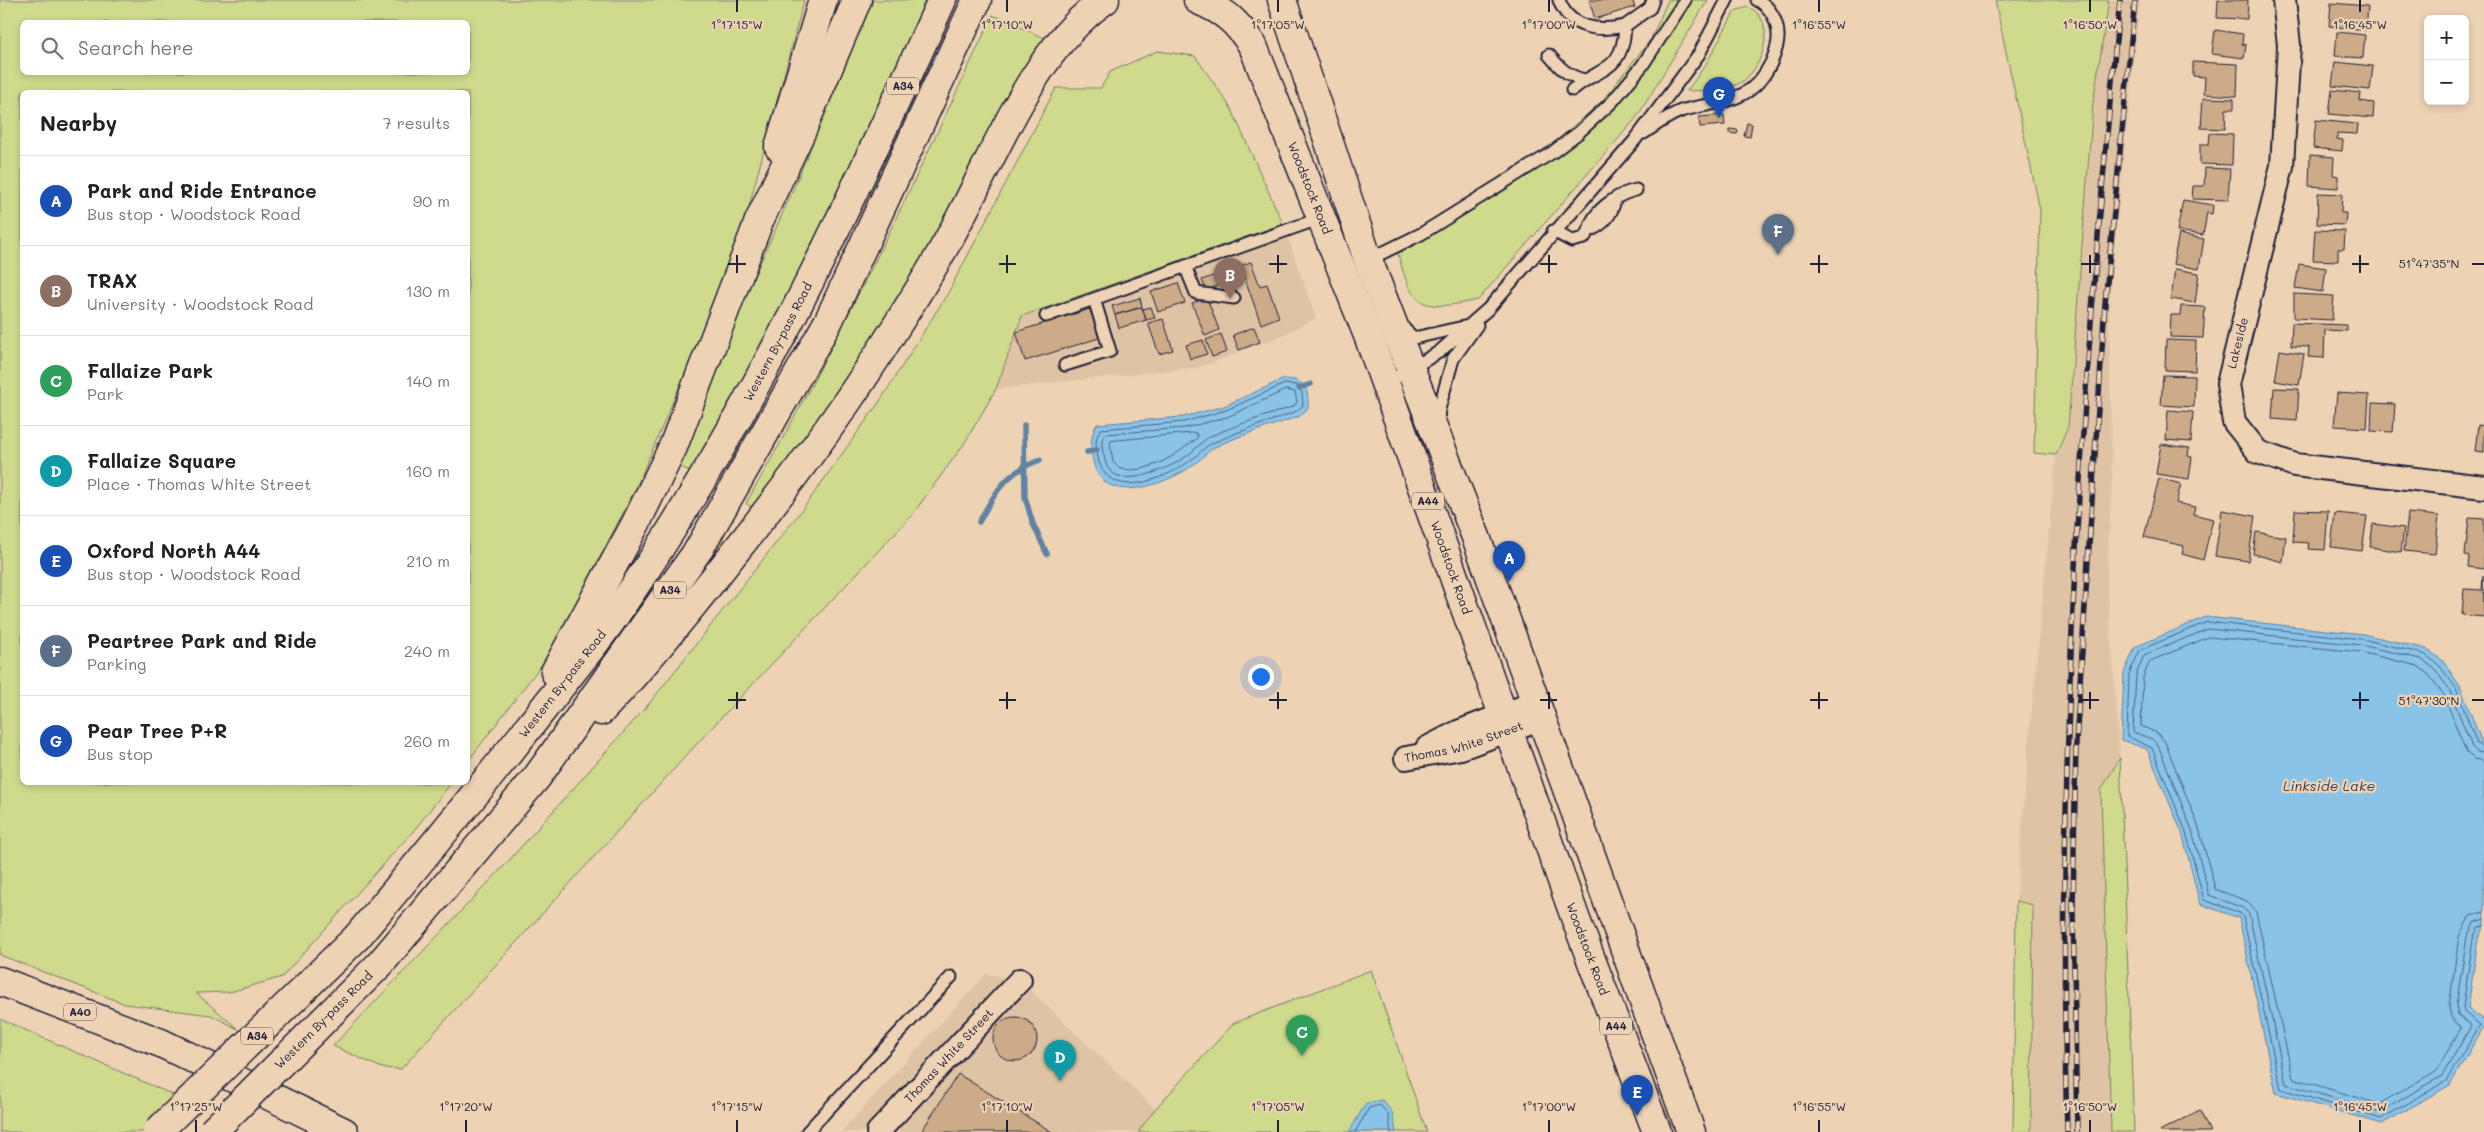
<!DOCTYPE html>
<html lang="en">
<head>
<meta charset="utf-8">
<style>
	body { margin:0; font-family:Mali,sans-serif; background:#f2f2f2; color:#222 }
	.controls { position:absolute; right:15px; top:15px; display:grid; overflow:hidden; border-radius:8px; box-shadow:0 2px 8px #0003 }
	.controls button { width:45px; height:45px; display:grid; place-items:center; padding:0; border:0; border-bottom:1px solid #e0e0e0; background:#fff; color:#222; font:25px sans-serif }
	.you { position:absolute; left:1260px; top:676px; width:18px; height:18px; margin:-12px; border:4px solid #fff; border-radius:50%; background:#1a73e8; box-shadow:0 0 0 8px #1a73e833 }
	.badge { display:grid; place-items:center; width:32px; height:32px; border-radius:50%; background:#22223b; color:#fff; font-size:16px; font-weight:700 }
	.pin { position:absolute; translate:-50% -41px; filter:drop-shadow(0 1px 2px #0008) }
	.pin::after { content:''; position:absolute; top:26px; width:18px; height:15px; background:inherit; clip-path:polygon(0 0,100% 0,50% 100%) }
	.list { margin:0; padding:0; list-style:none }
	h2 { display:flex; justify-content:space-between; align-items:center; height:65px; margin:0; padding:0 20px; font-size:21px }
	h2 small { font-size:16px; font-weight:400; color:#767676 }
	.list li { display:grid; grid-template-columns:32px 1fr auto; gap:15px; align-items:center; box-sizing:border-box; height:90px; padding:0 20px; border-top:1px solid #e0e0e0 }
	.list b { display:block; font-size:19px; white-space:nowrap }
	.list p { margin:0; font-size:16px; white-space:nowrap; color:#767676 }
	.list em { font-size:16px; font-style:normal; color:#767676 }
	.icon { flex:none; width:28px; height:28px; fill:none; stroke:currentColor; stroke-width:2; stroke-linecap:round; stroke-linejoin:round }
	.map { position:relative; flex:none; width:2484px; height:1132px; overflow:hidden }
	.search { position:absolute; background:#fff; box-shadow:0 2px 8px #0003; left:20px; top:20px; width:450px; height:55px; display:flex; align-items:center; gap:12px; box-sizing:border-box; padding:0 18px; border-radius:8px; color:#767676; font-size:19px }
	.panel { position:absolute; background:#fff; box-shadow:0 2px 8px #0003; left:20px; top:90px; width:450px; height:695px; border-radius:8px }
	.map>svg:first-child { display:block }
	.built { fill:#dfc3a5 }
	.green { fill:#cfda8d; stroke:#787e64; fill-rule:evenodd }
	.water { fill:#89c3e8; stroke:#6083a3 }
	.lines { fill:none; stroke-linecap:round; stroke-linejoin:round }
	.shore { stroke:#4b6280; stroke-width:1 }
	.stream { stroke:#6083a3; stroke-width:5.5 }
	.building { fill:#cdab88; stroke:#22223b }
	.lane-casing { stroke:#22223b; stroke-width:15 }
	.street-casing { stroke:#22223b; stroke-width:26 }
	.highway-casing { stroke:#22223b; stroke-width:31 }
	.lane { stroke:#edd2b4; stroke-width:11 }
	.street { stroke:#edd2b4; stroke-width:22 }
	.highway { stroke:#edd2b4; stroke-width:28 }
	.rail-casing { stroke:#22223b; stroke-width:5.5 }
	.rail { stroke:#edd2b4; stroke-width:4; stroke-dasharray:11; stroke-linecap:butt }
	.highway-bridge-casing { stroke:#22223b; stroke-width:31; stroke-linecap:butt }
	.highway-bridge { stroke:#edd2b4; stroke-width:28 }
	.ticks { fill:none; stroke:#22223b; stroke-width:2 }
	.labels { text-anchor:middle; stroke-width:4.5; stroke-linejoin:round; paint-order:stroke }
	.shield { fill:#edd2b4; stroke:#5f575f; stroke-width:1 }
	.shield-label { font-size:11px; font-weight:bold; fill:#22223b }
	.street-label { font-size:12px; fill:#22223b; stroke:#edd2b4 }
	.water-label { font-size:14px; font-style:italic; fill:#37425e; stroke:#edd2b4 }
	.ticks-label { font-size:12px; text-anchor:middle; fill:#22223b; stroke:#edd2b4; stroke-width:4.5; stroke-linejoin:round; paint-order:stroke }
</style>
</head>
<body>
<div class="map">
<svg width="2484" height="1132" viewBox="0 0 2484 1132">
	<rect width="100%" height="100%" fill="#edd2b4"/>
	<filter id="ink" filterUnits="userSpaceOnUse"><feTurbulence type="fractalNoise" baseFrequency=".02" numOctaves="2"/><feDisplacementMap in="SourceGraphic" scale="10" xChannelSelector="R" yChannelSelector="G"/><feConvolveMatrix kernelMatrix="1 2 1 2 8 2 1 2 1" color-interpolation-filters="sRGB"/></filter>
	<g filter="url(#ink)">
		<path class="built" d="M2109,0H2140L2109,298L2112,472L2107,580L2120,758L2134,1132H2013L2016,901L2030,730L2056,455L2068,427L2093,103Z
			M1283,224L1316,318L1283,335L1201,367L996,389L1022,316Z
			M1371,970L1427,1132H841L986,974L1020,980L1155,1109L1234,1023Z"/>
		<path class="green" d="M0,0H804L737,251L636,488L549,655L468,761V92H22V782L451,783L415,829L282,977L230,992L196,993L238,1029L211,1015L125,1004L0,955ZM22,22H468V72H22Z
			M873,0H926L841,193L772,330L690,472L675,463L710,374L789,199Z
			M1668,0H1708L1637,117L1478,300C1419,313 1411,306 1397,249L1514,178L1601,102L1651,39Z
			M1995,0H2109L2093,103L2068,427L2056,455L2034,453L2040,210Z
			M1748,7C1777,19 1765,65 1743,81C1729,91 1703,90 1687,91L1706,64L1735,11Z
			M993,15L1044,38C1001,121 959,205 909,284C860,361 808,436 755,510L746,503C838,346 915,179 993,15Z
			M1157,51L1195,56L1231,108L1283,224L1022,316L996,389L964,444L912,515L704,736L401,1069L382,1068L333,1046L504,866L648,705L802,510L880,401L948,293L1056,88H1101L1110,72Z
			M2120,758L2134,1132H2111L2101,790Z
			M2016,901L2033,905L2031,1132H2013Z
			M1371,970L1427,1132H1138L1155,1109L1234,1023Z
			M0,1019L178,1097L142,1132H0Z"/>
		<path class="water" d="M1284,379C1305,379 1309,389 1308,408L1300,416C1272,426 1243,434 1217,446C1208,450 1201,460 1193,465C1171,482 1109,507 1095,468C1090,453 1089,438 1097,424L1183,417L1224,406Z
			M2206,617L2363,634L2427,649L2443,661L2460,686L2484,748V926L2478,939L2468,1008L2484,1020V1026L2450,1085L2382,1124L2276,1093L2239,918L2200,904L2182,833L2147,749L2121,740L2124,673L2135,647Z
			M1382,1100L1392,1112L1396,1132H1349L1366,1103Z"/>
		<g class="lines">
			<path class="shore" d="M1285,384L1297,385L1302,393L1303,405L1297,411C1270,422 1241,430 1215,442C1204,446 1197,457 1187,463C1162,480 1108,502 1098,458C1096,447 1094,438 1101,429L1184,422L1226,410Z
				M1286,390L1295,392L1297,402L1294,406C1267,416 1238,424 1211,436C1201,441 1194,452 1184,458C1166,470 1112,494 1105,460C1103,452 1099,441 1105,434L1185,428L1227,417Z
				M1196,433L1198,437C1177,455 1149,474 1120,469L1113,462L1110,443L1111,441Z
				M2484,747L2477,744L2456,688L2439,665L2424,654L2362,639L2207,622L2140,650L2129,674L2127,736L2152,748L2186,832L2204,900L2240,913L2243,917L2281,1089L2381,1119L2446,1081L2480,1025L2464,1012L2463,1007L2473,939L2478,927L2484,926
				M2484,753L2477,752L2472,747L2450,691L2435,669L2421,659L2361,645L2208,629L2144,655L2136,675L2133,732L2152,739L2158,745L2192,830L2209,895L2243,908L2249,914L2286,1084L2380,1112L2442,1076L2471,1026L2458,1014L2456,1006L2467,937L2474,923L2484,919
				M2484,761L2474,759L2466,752L2444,695L2429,675L2418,666L2360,652L2209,637L2150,661L2143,677L2141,726L2157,733L2165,742L2199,828L2215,889L2247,901L2256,912L2293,1078L2379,1104L2436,1071L2461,1028L2451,1017L2449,1007L2459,936L2470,916L2484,912
				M1355,1132L1369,1108L1380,1105L1388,1114L1391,1132"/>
			<path class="stream" d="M1299,388L1311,384
				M1024,425L1025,497L1033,524L1047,554
				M1087,452L1097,450
				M979,522C995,492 1006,472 1040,460"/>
		</g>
		<path class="building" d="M1589,0H1632L1635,7L1595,19Z
			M2218,0H2248L2247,19L2217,18Z
			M2331,3L2368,6L2366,30L2329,26Z
			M2215,30L2243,34L2242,44L2246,45L2244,58L2212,54Z
			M2337,32L2365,35L2363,58L2335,56Z
			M2193,62L2238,64L2237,96L2204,94L2205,77L2193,76Z
			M2335,62L2373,66L2370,90L2332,86Z
			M2332,90L2361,93L2360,101L2374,103L2373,118L2329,114Z
			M2203,98L2234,99V109H2226L2225,129L2201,128Z
			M1724,115L1725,125L1700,127L1699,117Z
			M2316,120L2358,124L2357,134L2337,133V139L2343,140L2342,151L2313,148Z
			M1747,123L1752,124L1750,137L1744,136Z
			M1729,129L1738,130L1737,134L1729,133Z
			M2210,133L2233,134L2232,165L2200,164V144H2209Z
			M2310,155L2334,157L2333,175L2338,176V188L2309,186Z
			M2205,168L2230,169L2228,200L2192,199L2193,186H2204Z
			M2318,193L2342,194L2341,213H2346L2345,225L2317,224Z
			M2183,200L2213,205L2212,214L2207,213L2203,235L2177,231Z
			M2315,230L2345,231L2344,249H2338V261L2313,260Z
			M2179,234L2204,239L2199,269L2173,264Z
			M1251,262L1260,286L1267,284L1279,317L1261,324L1244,276L1206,290L1202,280Z
			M2299,264L2326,268L2323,292L2295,288Z
			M2175,269L2199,273L2195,303L2171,299Z
			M1178,283L1185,303L1158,312L1151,292Z
			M2294,294L2334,296L2332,320L2294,318Z
			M1140,298L1142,307L1115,315L1112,306Z
			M1207,298L1219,330L1205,336L1192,303Z
			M2181,306L2205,307L2203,338L2170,337L2171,315H2180Z
			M1142,307L1146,320L1119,328L1115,315Z
			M1151,307L1155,318L1146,320L1143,309Z
			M1090,309L1099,338L1025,361L1016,332Z
			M1163,319L1173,350L1159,354L1148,323Z
			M2292,323L2347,325V331L2325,330L2324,358L2308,357L2309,347L2291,346Z
			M1254,327L1260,342L1239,350L1233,335Z
			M1221,334L1227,352L1212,357L1206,340Z
			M1203,340L1207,354L1190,359L1186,345Z
			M2166,340L2196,341L2195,371L2165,370Z
			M2280,350L2304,354L2299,385L2275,381Z
			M2163,375L2195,376L2194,407L2161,405Z
			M2274,388L2299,389L2297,421L2272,419Z
			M2337,393L2369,395L2367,428L2334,426Z
			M2372,403L2395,404L2393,432L2371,431Z
			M2168,410L2193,412L2191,442L2166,440Z
			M2478,425L2484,426V452L2475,451Z
			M2161,444L2189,448L2188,456L2192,457L2189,479L2156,474Z
			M2159,478L2181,484L2176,503L2195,507L2193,514L2213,519L2203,560L2182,554L2184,546L2144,537Z
			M2222,510L2255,516L2248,561L2215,556Z
			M2295,510L2328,511L2325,550L2308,549L2309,543L2293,542Z
			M2335,513L2367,516L2362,551L2331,547Z
			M2408,513L2439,516L2435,554L2404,551Z
			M2469,518L2484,519V569L2468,567L2469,556L2465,555Z
			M2373,524L2404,528L2401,552L2370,547Z
			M2256,532L2286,537L2283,562L2253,554Z
			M2483,575L2484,617L2462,615L2464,589L2482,590Z
			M993 1039a22 22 0 1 1 44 0a22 22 0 1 1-44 0Z
			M958,1074L1052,1132H921Z
			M2200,1111L2210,1132H2160L2159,1131Z"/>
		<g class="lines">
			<g class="lane-casing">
				<path id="lane" d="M1559,0C1569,29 1599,32 1625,26
					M1549,55C1560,68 1567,76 1585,80
					M1572,90C1600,66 1623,73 1625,26L1650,8L1653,0
					M1644,133C1656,125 1670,114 1684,110C1722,100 1751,104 1771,63C1775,54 1779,44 1778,34C1777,20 1770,6 1757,0
					M1591,230C1604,224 1612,214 1615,200
					M1553,231L1572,241L1584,238C1589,231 1590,224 1594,218C1602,205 1621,193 1636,190
					M1368,260L1421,234L1553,152L1578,133L1612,102L1642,66L1685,0
					M1185,266L1196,293L1234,298
					M1046,316L1321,218
					M1402,327L1414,338L1468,326
					M1065,365L1110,351L1094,299
					M1385,384L1439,352L1488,309L1635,140L1699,54L1727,0
					M1438,420L1439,409L1453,359L1477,325
					M807,1132L951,977"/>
			</g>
			<g class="street-casing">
				<g id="street">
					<path d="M2284,0L2289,45L2282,166L2228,384L2234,422L2258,452L2295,465L2484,487"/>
					<path d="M1427,748L1458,732L1536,702"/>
					<path id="s1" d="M1406,758L1461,748L1542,718"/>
					<path id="s2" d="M878,1132L1020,980"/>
				</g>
			</g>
			<g class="highway-casing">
				<g id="highway">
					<path id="s3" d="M1198,0C1226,12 1236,21 1253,46L1369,338L1576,920L1657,1132"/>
					<path d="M1282,0L1368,260L1476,537L1691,1132"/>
					<path d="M779,147L823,0"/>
					<path d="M555,672L636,523L673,447L759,221L802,130L857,0"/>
					<path d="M601,711C648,661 692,607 734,553C781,494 826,435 867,372C896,327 927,280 952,233C994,157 1032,50 1105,0"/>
					<path id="s4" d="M357,937C426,854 495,772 561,686C580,661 601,637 618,611C750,420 847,210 942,0"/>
					<path d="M380,964L537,777L699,549L828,322L977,0"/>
					<path d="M0,981L161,1043L344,1132"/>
				</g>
			</g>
			<use href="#lane" class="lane"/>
			<use href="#street" class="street"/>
			<use href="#highway" class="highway"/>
			<g class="rail-casing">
				<path id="rail" d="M2067,1132C2056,754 2082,376 2120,0
					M2077,1132L2073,909L2076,743L2105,303L2135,0"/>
			</g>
			<use href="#rail" class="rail"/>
			<g class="highway-bridge-casing">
				<g id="highway-bridge">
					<path d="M157,1132L357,937"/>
					<path id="s5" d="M212,1132L380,964"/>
				</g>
			</g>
			<use href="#highway-bridge" class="highway-bridge"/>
		</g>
	</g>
	<path class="ticks" d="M737,0V12M1007,0V12M1278,0V12M1549,0V12M1819,0V12M2090,0V12M2360,0V12M737,255V273M1007,255V273M1278,255V273M1549,255V273M1819,255V273M2090,255V273M2360,255V273M728,264H746M999,264H1016M1269,264H1287M1540,264H1557M1810,264H1828M2081,264H2099M2352,264H2369M2472,264H2484M737,692V709M1007,692V709M1278,692V709M1549,692V709M1819,692V709M2090,692V709M2360,692V709M728,700H746M999,700H1016M1269,700H1287M1540,700H1557M1810,700H1828M2081,700H2099M2352,700H2369M2472,700H2484M196,1120V1132M466,1120V1132M737,1120V1132M1007,1120V1132M1278,1120V1132M1549,1120V1132M1819,1120V1132M2090,1120V1132M2360,1120V1132"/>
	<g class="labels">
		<g class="shield">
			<rect x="887" y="77.5" width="32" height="17" rx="4"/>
			<rect x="1412" y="492.5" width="32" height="17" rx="4"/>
			<rect x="654" y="581.5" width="32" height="17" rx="4"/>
			<rect x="64" y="1003.5" width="32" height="17" rx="4"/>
			<rect x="1600" y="1017.5" width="32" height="17" rx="4"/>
			<rect x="241" y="1027.5" width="32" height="17" rx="4"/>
		</g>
		<g class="shield-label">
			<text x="903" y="90">A34</text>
			<text x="1428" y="505">A44</text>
			<text x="670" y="594">A34</text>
			<text x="80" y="1016">A40</text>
			<text x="1616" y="1030">A44</text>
			<text x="257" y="1040">A34</text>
		</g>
		<g class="street-label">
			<text dy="4" stroke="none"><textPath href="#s3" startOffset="226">Woodstock Road</textPath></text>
			<text dy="4" stroke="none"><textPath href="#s4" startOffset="731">Western By-pass Road</textPath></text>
			<text transform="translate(2238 343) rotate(-76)" y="4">Lakeside</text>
			<text dy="4" stroke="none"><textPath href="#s3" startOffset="631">Woodstock Road</textPath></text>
			<text dy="4" stroke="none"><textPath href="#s4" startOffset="326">Western By-pass Road</textPath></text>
			<text dy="4" stroke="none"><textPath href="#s1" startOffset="60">Thomas White Street</textPath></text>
			<text dy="4" stroke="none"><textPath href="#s3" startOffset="1036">Woodstock Road</textPath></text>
			<text dy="4" stroke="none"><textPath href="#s5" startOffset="158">Western By-pass Road</textPath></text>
			<text dy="4" stroke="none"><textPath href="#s2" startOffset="104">Thomas White Street</textPath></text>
		</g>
		<g class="water-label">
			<text x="2329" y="791">Linkside Lake</text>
		</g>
	</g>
	<g class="ticks-label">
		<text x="737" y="29">1°17'15"W</text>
		<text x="1007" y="29">1°17'10"W</text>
		<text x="1278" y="29">1°17'05"W</text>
		<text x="1549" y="29">1°17'00"W</text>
		<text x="1819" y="29">1°16'55"W</text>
		<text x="2090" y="29">1°16'50"W</text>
		<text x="2360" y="29">1°16'45"W</text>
		<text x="2429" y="268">51°47'35"N</text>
		<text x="2429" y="705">51°47'30"N</text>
		<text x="196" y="1111">1°17'25"W</text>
		<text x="466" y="1111">1°17'20"W</text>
		<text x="737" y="1111">1°17'15"W</text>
		<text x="1007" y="1111">1°17'10"W</text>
		<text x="1278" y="1111">1°17'05"W</text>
		<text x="1549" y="1111">1°17'00"W</text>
		<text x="1819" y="1111">1°16'55"W</text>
		<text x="2090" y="1111">1°16'50"W</text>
		<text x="2360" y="1111">1°16'45"W</text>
	</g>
</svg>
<div class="controls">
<button>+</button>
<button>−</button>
</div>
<div class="you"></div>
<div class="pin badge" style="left:1509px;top:582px;background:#1a4fb4">A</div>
<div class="pin badge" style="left:1230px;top:299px;background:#8d6e63">B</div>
<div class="pin badge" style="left:1302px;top:1056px;background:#2e9e5b">C</div>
<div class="pin badge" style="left:1060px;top:1081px;background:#0f9aa8">D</div>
<div class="pin badge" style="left:1637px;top:1116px;background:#1a4fb4">E</div>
<div class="pin badge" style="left:1778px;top:255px;background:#5c6f8a">F</div>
<div class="pin badge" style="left:1719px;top:118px;background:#1a4fb4">G</div>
<div class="search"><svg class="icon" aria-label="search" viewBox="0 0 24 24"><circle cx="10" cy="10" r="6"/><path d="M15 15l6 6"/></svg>Search here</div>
<section class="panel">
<h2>Nearby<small>7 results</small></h2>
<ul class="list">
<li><span class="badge" style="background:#1a4fb4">A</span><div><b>Park and Ride Entrance</b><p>Bus stop · Woodstock Road</p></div><em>90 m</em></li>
<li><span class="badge" style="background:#8d6e63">B</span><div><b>TRAX</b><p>University · Woodstock Road</p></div><em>130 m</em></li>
<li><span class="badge" style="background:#2e9e5b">C</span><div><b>Fallaize Park</b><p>Park</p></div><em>140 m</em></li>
<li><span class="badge" style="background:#0f9aa8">D</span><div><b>Fallaize Square</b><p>Place · Thomas White Street</p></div><em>160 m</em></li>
<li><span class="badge" style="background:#1a4fb4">E</span><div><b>Oxford North A44</b><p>Bus stop · Woodstock Road</p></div><em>210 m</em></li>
<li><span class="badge" style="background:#5c6f8a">F</span><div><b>Peartree Park and Ride</b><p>Parking</p></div><em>240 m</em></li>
<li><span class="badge" style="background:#1a4fb4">G</span><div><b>Pear Tree P+R</b><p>Bus stop</p></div><em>260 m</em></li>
</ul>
</section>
</div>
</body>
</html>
